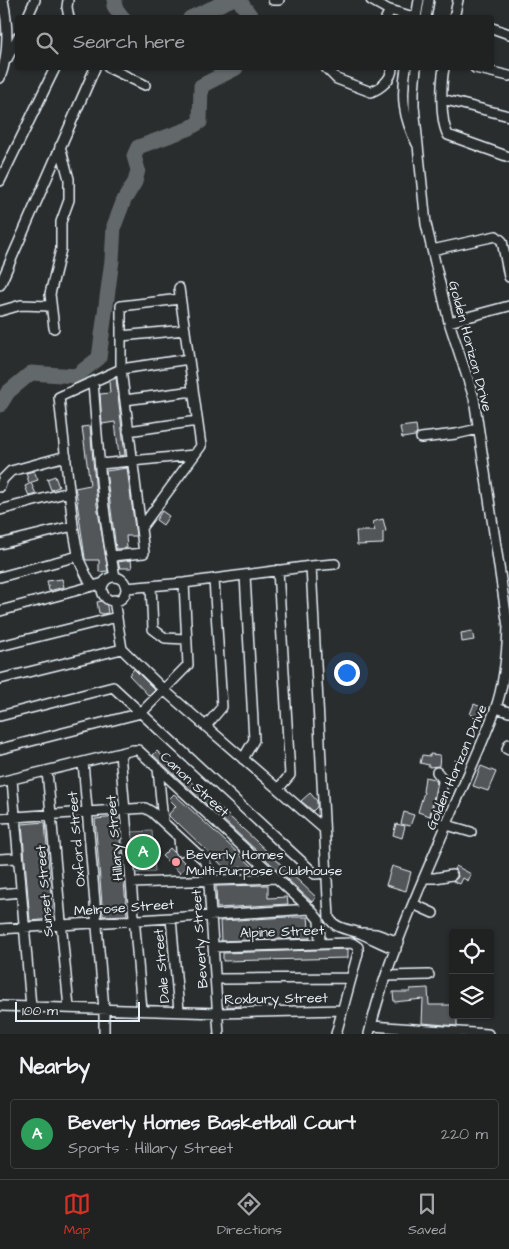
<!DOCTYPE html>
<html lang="en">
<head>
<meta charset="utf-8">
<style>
	body { margin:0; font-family:"Architects Daughter",sans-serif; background:#282a2a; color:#f1f3f6 }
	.controls { position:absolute; right:15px; bottom:15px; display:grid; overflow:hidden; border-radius:5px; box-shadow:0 1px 4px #0004 }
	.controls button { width:45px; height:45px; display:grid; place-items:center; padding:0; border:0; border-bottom:1px solid #3d3f40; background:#202222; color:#f1f3f6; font:25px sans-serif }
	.scale { position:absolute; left:15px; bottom:12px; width:125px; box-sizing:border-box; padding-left:5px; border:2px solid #e8f1f8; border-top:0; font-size:14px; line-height:18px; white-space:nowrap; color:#e8f1f8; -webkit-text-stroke:4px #2a2d2e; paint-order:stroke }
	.you { position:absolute; left:346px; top:672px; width:18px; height:18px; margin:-12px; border:4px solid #fff; border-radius:50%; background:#1a73e8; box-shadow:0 0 0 8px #1a73e833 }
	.badge { display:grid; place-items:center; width:32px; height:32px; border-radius:50%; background:#d93025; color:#fff; font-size:16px; font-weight:700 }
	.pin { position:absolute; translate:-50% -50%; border:2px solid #fff; box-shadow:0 1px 5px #0006 }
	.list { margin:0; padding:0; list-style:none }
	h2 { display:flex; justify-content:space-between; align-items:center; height:65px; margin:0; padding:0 20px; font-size:21px }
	h2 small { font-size:16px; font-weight:400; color:#a2a4a5 }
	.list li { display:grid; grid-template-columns:32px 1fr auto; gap:15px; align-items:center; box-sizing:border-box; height:70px; margin:0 10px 10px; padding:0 10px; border:1px solid #3d3f40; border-radius:5px }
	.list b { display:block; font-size:19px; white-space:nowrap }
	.list p { margin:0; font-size:16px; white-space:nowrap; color:#a2a4a5 }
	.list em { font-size:16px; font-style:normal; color:#a2a4a5 }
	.icon { flex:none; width:28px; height:28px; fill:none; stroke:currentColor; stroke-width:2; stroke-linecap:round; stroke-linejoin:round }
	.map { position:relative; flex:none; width:509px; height:1034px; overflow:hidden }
	.search { position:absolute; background:#202222; box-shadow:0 1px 4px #0004; left:15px; right:15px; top:15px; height:55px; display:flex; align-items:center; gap:12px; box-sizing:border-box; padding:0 18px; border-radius:5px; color:#a2a4a5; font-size:19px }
	.sheet { height:145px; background:#202222 }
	nav { display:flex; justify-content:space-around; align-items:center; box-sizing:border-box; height:70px; border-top:1px solid #3d3f40; background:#202222; font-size:14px; color:#a2a4a5 }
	nav a { display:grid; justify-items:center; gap:2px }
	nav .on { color:#d93025 }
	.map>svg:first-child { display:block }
	.green { fill:#424648; stroke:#959ca0 }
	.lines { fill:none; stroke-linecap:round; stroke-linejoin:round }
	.river { stroke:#63686b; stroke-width:15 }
	.building { fill:#535759; stroke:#e8f1f8 }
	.minor-casing { stroke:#e8f1f8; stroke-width:12 }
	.minor { stroke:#2a2d2e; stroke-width:9 }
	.poi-dot { fill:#ff9aa2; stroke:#2a2d2e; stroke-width:2 }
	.labels { text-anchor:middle; stroke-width:4.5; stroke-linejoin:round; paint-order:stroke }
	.street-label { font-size:14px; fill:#e8f1f8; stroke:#2a2d2e }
	.poi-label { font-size:14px; fill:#e8f1f8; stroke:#2a2d2e; text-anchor:start }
</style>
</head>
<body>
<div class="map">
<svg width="509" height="1034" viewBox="0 0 509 1034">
	<rect width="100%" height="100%" fill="#2a2d2e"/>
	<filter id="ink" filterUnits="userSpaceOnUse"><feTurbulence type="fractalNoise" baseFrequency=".02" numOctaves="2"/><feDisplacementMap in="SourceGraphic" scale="10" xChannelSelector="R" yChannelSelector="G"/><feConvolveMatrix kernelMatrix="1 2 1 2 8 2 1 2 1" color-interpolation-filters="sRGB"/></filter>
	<g filter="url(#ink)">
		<path class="green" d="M152,831L155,872L134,873L131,832Z"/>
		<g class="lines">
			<path class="river" d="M115,0L114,6L123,18
				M239,0L252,18
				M190,18L230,0
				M0,405L8,392L31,373L76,376L99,358L112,260L114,226L124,200L135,182L138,170L134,156L138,147L188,129L200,122L201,86L236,68"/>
		</g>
		<path class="building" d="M116,378L125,455L119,456L115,422L102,424L100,394L110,393L109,381Z
			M416,425L417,433L415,436L402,438L400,427Z
			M90,426L97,505L108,571L99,572V560H86L85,558L77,502H78L75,488L90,485L82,427Z
			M127,468L136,536H126L127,548L116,549L106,471Z
			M34,471L38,480L29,483L26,473Z
			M55,476L59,487L51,490L47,479Z
			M31,483L36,494L29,496L25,486Z
			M162,511L169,516L163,525L156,520Z
			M383,519L386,531L383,532V544L357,545L356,531H375L372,522Z
			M131,560L132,568H120L118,562Z
			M62,579L64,587L49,591L47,581Z
			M106,600L108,613L102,614L101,613H99L97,602Z
			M472,631L474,640L462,642L461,633Z
			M134,669L155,690L149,696L129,675Z
			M474,704L481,707L477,717L470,714Z
			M157,751L242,828L316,897L312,902L153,755Z
			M430,754L440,755L439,766L429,767V765L420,763L422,755L430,756Z
			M481,766L496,772L488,791L473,786Z
			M425,777L434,779L437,782L430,816L418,812L424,792H423Z
			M310,793L317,801V807L313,811L301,801Z
			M174,794L252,866L247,872L240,866L233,873H230L178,823L177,824L169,816V814L176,806L169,799Z
			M404,812L414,815L410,826L401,824Z
			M118,817L127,915L103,916L95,819Z
			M45,822L53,919L30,921L22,824Z
			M396,824L405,826L402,838L393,835Z
			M170,848L187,865L180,873L162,856Z
			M392,866L411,872L406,891L386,885Z
			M456,866L471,874L468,881L463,878L460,884L453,881L458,877L457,871L454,869Z
			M268,885V898L287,897L288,904L217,908L216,886Z
			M288,917H308L310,938L221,941L220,921Z
			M348,949V958L223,961V953Z
			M428,988L429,1005H453V1015H457V1026L422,1023L423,999L394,1002L393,992H410V989Z
			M227,998H241V1006L227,1007Z"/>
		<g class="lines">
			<g class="minor-casing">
				<path id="minor" d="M68,0L67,7L69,18
					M273,0H279
					M371,0L389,10
					M27,18L35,0
					M386,18L390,10L417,18
					M416,18L419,0
					M426,18L429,0
					M454,18L458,0
					M492,28L509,34
					M7,59L18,37
					M109,68L145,85
					M326,68L337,79L371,92C381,88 392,79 392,68
					M406,68C401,97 403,117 417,144
					M444,68C441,84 440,121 448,135L509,157
					M475,68L509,76
					M0,78C9,54 8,25 3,0
					M442,99L509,116
					M0,181L55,68
					M432,250L496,236L502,241L509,277
					M0,285L95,68
					M0,311L21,305L50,306
					M449,322L509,306
					M54,328L50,294L61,249V222L69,200V179L60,146
					M121,336L185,330
					M93,382C98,447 102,513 115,577
					M125,400L193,391
					M128,431L197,421
					M421,438L456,434L478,429
					M100,464L194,455
					M0,487L3,479L11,471L66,456
					M0,510L69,492
					M141,528L201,446L179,288
					M0,544L73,526
					M111,556L144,553L121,369L189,359
					M311,566L335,564
					M0,577L78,556
					M102 589a12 12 0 1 1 24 0a12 12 0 1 1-24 0Z
					M93,586L88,579L79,560L73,526L59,397L121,369V306L180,299
					M151,586L153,629L165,638L186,639
					M126,588L184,583L311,566L329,918C336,930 351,929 362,934C374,939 384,945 396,949
					M114,600L122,649L126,653L164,690L324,829
					M0,611L104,583
					M0,646L117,617
					M0,679L122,649
					M496,708L509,712
					M0,716L113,687L315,874L327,873
					M206,726L222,707L214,579
					M509,744L507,749L509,750
					M0,749L141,713L188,665L184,583
					M120,753L142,1010
					M243,759L254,740L245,575
					M83,762L104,1009V1034
					M158,768L163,822
					M47,771L69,1008
					M437,772L442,778L443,782L436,816L437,820L440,823L471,832
					M12,780L31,1007
					M0,782L133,750H138L310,909L319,920L320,944
					M278,789L290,775L278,570
					M0,818L145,808L152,812L204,860L208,870L219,1034
					M179,837L180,851
					M0,859L18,858
					M425,878H435L452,875
					M131,883L276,878
					M0,894L21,892
					M413,904L433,913
					M171,918L179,1011
					M0,929L310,909
					M363,933L376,934L399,942
					M213,947L352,943L358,947V953L336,1034
					M386,976L429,975
					M216,979L351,978
					M0,1006L219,1013L342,1010
					M371,1026L488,1034
					M369,1034C388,953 425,877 457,800C470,770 484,740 495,710C504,685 507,654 508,627L474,398L449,322L426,224L414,106V92L416,68"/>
			</g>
			<use href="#minor" class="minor"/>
		</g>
	</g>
	<circle class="poi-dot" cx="176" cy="862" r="5"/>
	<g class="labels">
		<g class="street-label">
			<text transform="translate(471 346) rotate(75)" y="5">Golden Horizon Drive</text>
			<text transform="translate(456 767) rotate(-67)" y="5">Golden Horizon Drive</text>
			<text transform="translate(195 784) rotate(43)" y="5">Canon Street</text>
			<text transform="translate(114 838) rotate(-95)" y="5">Hillary Street</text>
			<text transform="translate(76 839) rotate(-95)" y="5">Oxford Street</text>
			<text transform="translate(44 891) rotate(-95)" y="5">Sunset Street</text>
			<text transform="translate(124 907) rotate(-4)" y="5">Melrose Street</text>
			<text transform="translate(282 931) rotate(-2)" y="5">Alpine Street</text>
			<text transform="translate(199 939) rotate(-94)" y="5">Beverly Street</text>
			<text transform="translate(161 966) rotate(-95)" y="5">Dale Street</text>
			<text transform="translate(276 998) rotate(-1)" y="5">Roxbury Street</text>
		</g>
		<g class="poi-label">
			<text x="186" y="859">Beverly Homes<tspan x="186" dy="16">Multi-Purpose Clubhouse</tspan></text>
		</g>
	</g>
</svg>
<div class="controls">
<button><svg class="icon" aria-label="locate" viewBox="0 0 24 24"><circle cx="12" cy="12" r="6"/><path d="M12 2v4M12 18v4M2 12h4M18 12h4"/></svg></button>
<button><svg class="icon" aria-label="layers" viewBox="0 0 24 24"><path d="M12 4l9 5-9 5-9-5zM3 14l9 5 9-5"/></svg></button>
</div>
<div class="scale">100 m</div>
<div class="you"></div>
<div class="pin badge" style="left:143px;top:852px;background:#2e9e5b">A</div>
<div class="search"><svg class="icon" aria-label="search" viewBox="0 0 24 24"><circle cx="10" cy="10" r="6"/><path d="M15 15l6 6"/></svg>Search here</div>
</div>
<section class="sheet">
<h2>Nearby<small></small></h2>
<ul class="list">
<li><span class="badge" style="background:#2e9e5b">A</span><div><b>Beverly Homes Basketball Court</b><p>Sports · Hillary Street</p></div><em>220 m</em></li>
</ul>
</section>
<nav>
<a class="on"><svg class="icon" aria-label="map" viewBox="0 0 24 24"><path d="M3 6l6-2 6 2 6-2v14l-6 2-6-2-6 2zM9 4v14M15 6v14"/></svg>Map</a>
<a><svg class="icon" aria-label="directions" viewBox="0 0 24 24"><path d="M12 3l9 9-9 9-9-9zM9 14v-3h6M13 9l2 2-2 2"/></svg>Directions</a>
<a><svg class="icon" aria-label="saved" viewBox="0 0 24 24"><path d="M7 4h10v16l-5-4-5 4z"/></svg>Saved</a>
</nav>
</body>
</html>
